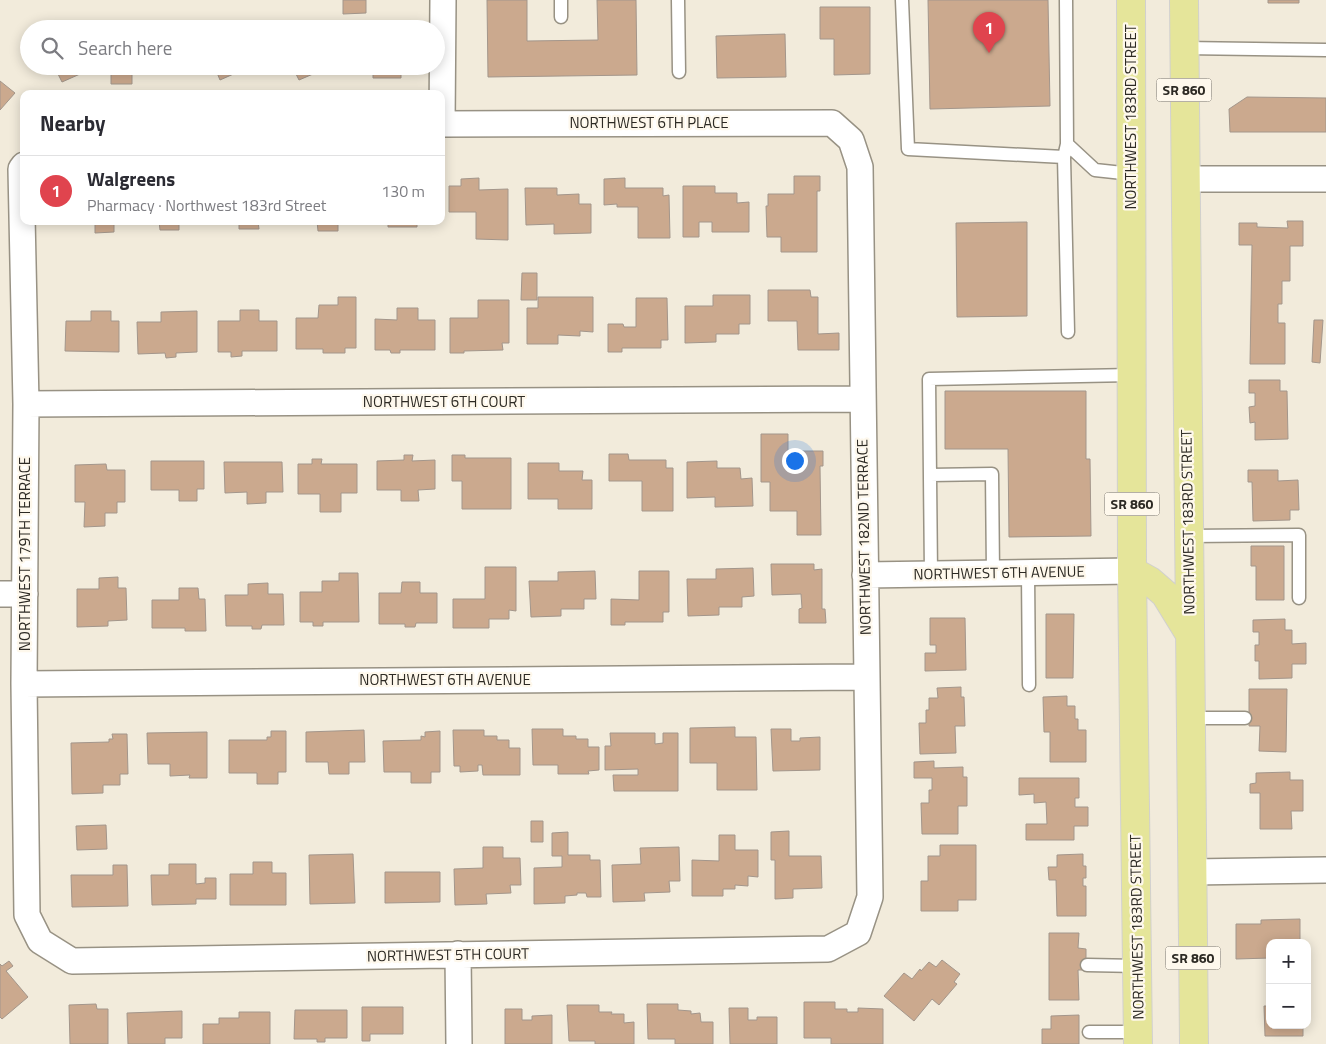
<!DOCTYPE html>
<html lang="en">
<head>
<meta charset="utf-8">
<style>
	body { margin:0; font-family:"Titillium Web",sans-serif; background:#f7f7f7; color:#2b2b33 }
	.controls { position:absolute; right:15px; bottom:15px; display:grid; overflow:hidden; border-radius:10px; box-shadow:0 2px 12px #0003 }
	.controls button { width:45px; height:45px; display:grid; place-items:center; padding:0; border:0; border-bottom:1px solid #e1e1e2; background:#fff; color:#2b2b33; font:25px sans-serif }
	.you { position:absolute; left:794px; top:460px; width:18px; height:18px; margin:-12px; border:4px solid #fff; border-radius:50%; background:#1a73e8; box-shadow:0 0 0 8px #1a73e833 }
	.badge { display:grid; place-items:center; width:32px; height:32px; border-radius:50%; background:#a444ac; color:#fff; font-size:16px; font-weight:700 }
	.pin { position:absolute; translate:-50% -41px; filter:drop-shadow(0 1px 2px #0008) }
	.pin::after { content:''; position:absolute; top:26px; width:18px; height:15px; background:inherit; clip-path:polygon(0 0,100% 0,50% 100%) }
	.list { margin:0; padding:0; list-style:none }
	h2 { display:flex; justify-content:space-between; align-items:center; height:65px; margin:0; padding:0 20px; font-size:21px }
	h2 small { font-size:16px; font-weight:400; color:#7c7c81 }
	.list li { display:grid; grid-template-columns:32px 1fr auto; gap:15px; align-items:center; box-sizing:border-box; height:70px; padding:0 20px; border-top:1px solid #e1e1e2 }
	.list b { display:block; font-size:19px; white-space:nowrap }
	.list p { margin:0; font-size:16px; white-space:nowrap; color:#7c7c81 }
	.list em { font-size:16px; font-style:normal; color:#7c7c81 }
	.icon { flex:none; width:28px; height:28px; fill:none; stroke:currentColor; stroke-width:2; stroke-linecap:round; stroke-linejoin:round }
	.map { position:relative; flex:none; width:1326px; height:1044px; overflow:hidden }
	.search { position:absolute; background:#fff; box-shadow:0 2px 12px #0003; left:20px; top:20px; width:425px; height:55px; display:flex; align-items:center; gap:12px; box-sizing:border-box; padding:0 18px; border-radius:28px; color:#7c7c81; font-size:19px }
	.panel { position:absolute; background:#fff; box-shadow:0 2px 12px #0003; left:20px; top:90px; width:425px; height:135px; border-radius:10px }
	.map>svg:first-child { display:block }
	.building { fill:#cba98e; stroke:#a3968b }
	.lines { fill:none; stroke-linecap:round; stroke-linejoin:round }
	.service-casing { stroke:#989284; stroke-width:15 }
	.minor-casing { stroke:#989284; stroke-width:28 }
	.primary-casing { stroke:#d1d0cf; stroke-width:30 }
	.service { stroke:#fff; stroke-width:12 }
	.minor { stroke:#fff; stroke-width:25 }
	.primary { stroke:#e5e59a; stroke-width:28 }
	.labels { text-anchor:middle; stroke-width:4.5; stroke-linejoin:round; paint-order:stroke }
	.shield { fill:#fef8ec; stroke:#6c6860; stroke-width:1 }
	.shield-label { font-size:14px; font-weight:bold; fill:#2d2a24 }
	.street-label { font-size:15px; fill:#2d2a24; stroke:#fef8ec }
</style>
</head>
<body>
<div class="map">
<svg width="1326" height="1044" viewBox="0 0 1326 1044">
	<rect width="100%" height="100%" fill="#f2ebdb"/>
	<path class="building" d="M343,0H366V13L343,14Z
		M487,0H527V41L598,40L597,0H636L637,75L488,77Z
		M928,0H1048L1050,106L930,109Z
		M1268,0H1299V3H1268Z
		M820,7H870V74L834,75V39H820Z
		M401,23V29H375V24Z
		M785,34L786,77L717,78L716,36Z
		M63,66H89V70L62,82L56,70Z
		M120,66H172V70H132V84H111V67Z
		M220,66H247V68L220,80L215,68Z
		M292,66H327V68L299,80Z
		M357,66H401V78H373V71H357Z
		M0,81L15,93L0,110Z
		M1247,97L1326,98V132H1230L1229,109Z
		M794,176H820V191H817V252H781V237H767L766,206H768V194H794Z
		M479,178V190L508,189V240L476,239V212H449V186H461V179Z
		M625,178V188H663V196L669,195L670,238H638V207H617V204L604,205V179Z
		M683,186H715V193H737V203L749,202V232H712V222H699V237H683Z
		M525,188H557V195L579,194V204H591V233L554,234V224L526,225Z
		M68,221H122V222H114V232L95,233V222Z
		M159,221H179V230H160Z
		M239,221H258L259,229H239Z
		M317,221H338V231H318Z
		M388,221H417V227H388Z
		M1287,221H1303V246H1290V281H1282V304H1278V323H1285V364H1250L1252,245H1239V223H1257V227L1288,228Z
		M1027,222V316L957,317L956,223Z
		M522,273H537V300H521Z
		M768,290H810L811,297H818V334L839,333V350H798L797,321H768Z
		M713,295H750V324H739V334H716V342L685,343V306H713Z
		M338,297H356V348H345V353H323V349H296V318H318L319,305H338Z
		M538,297H593V332L580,331V336L558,335V344H527V308H538Z
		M636,298H667L668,340H661V348H622V352H608V324H623L624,327H636Z
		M478,300H509V343H502L503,350L464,351V353H450V318H478Z
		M397,308H418V320H435V350H400V353H391L390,350H375V319L397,320Z
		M240,310H259V321H277V351H242V356L231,357V352H218V321H240Z
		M91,311H111V321H119V352L65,351L66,321H91Z
		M197,311V352L176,353V357L166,358L165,353L138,354L137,322H161V312Z
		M1314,320H1323L1320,363L1312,362Z
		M1249,380H1280V391H1287L1288,439L1255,440V422L1250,423L1249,407L1255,406V393H1249Z
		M945,391H1086V459H1090L1091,536L1009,537L1008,449H945Z
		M761,434H788V451H823V466H820L821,535H797V511H770V482H761Z
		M609,454H628L629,460H666V468H673V511H642V481H609Z
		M404,455H413L412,461L435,460V489L418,490L419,501H401V490H377V461L404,460Z
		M452,455H465V458H511V509H462V481H452Z
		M312,459H322L321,464H357V493H341V512H320V494H298V464H312Z
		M151,461H204V489H197V501H179V490H151Z
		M717,461V468H740L741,479L752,478L753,506L715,507V497L687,498V462Z
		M224,462H282L283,492H266V503L247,504V492L225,493Z
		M528,463H559V471H583L582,480H592V509H558V499H528Z
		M106,464L107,470H125V502H117V513H105V526L84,527L85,502H75V465Z
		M1248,470H1278V481L1298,480L1299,510H1290V520L1253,521L1252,482H1248Z
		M1251,546H1284V600H1256V566H1251Z
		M771,564H814V570L822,569V609H825L826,623H799V609L802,608L801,594L772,595Z
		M485,567H516V611L509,610V619H489V628H453V599H485Z
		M753,568L754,596L742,597V607H719V615L688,616L687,579H716V569Z
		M595,571L596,599H584V609H561V616L531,617L529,581H558V572Z
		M639,571H669V612H663V622H625V625H611V599L639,600Z
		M339,573H358L359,622H323V626H313V622H300V592H322V581H339Z
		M118,577V588H126L127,620L108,621V626L77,627V589H99V578Z
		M402,582H420V593H437V623H416L415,627H405V624H379V593H401Z
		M268,583V594H283L284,625H262L261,629H252V626H226L225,595H248V584Z
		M179,588H198L199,599H205L206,631H185V628H152V600H179Z
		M1046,614H1074L1073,678H1046Z
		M930,618H965L966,670L925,671V653H936V645H930Z
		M1285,619V630H1292V644L1306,643V664H1292V678L1259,679V661H1255V645H1259V632H1253V620Z
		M961,687V697H964L965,726H955L956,753L920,754L919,723H926V710H929V698H938L937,688Z
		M1249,689H1287L1286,752L1259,751L1260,726H1249Z
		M1067,696V706H1075V719H1078V730H1086V762H1050V732H1044L1043,697Z
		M735,727V737H756L757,790H717V763H690V728Z
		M532,729H563V736H576V739H588V747H599V770L588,771L589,774H558V765H533Z
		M771,729H791V741H800V738L820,737V770L773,771Z
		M364,730L365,762H349V774H329L328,762H306V732Z
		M453,730H484V736H497V740H509V748H520V775H483L482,765H478V771L460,772V766H454Z
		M271,731H286V772H278V784H257V773H229V740H267V737H271Z
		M440,731V772H431V783H411V772H384L383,741L421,740V736L425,737V732Z
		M207,732V778H189L190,775L170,776V764H148L147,733Z
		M610,733H655V744L663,743V733H678V791H614L613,775H638V769L605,770V746H611Z
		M112,734H127L128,774H120V785H103V793L72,794L71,743L109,742V739H113Z
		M934,761V768L963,767V777H967V806H958V834H922L921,803H929V790H932V778H914V762Z
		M1290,772V780H1303V811H1291L1292,829H1260V793H1250V784L1256,783V773Z
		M1019,778H1079V798H1075V807H1088V826H1074V840H1026V824H1047L1046,802L1034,803V794L1019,795Z
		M531,821H543V842H531Z
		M106,825L107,849L77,850L76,826Z
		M789,831V856H821L822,888L793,889V898L775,899V860H771V832Z
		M568,832V855H590V860H600L601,897H587L586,893H577V895L565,896V903L534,904V868L562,867V856H552V833Z
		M719,835H735V850H758V877L748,876V886L735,885V889H723V896H692V860L719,861Z
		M940,845H976V900H958V911H921V881H928V856H940Z
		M483,847H503V858H520L521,885H510L511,893L486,894L487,904L455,905L454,869L483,868Z
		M679,847L680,881H669L670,892L644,893L645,901L613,902L612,865L641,864L640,848Z
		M353,854L355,903L310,904L309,855Z
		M1083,854V866H1086V878H1083V886H1086V916H1057L1056,880H1049L1048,867H1057V855Z
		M253,862H272V873H286V905H230V874H253Z
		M169,864H196V884L205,883V878H216V899H196V904L152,905L151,875H169Z
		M113,865H127L128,906L72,907L71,875H113Z
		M385,872H440V902L385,903Z
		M1300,919V943H1270V958L1236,959V924H1261V920Z
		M1049,933H1079L1078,948L1086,949V970H1078L1079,1000H1049Z
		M942,960L960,974L954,982L957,984L939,1005L932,999L914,1021L884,996L904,973L912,979L920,969L921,971L929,962L936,967Z
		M9,961L13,966L6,971L28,997L2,1019L0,1017V964L2,966Z
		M804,1002H835V1009H847V1012H858V1008L883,1009V1044H831V1038H804Z
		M96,1004L97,1009H108V1044H70L69,1005Z
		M647,1004H678V1010L691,1011V1014L700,1013L701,1022H713V1044H675V1039H648Z
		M567,1005H599V1012H612L611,1014H624V1023L634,1022V1044H595V1041H569Z
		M1264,1006H1270V1025H1303V1036H1265Z
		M362,1007H403V1034H370V1041H362Z
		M729,1008H748V1020H757V1017H777V1044H730Z
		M505,1009H522V1020H532V1016L552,1015V1044H505Z
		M295,1010H347V1038H325V1042H317V1039H294Z
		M182,1011V1038H165V1044H128L127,1013Z
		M239,1012H270V1044H203V1024H219V1018H239Z
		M1079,1015V1044H1042V1029H1051V1016Z"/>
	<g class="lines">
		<g class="service-casing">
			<path id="service" d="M561,0V17
				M678,0L679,72
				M902,0L908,149L1064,157L1067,144L1095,170L1132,174
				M1066,0L1067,144
				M1184,48L1326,50
				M1064,157L1068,332
				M930,475L992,474L993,573
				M1188,536L1299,535V598
				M1028,573L1029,685
				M931,574L929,379L1132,375
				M1190,718H1245
				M1087,965L1138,966
				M1089,1032H1138"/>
		</g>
		<g class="minor-casing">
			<path id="minor" d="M442,124L443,0
				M24,165L21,169L26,404L24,684L27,915L40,941L72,961L828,949L858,933L870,897L860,167L851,140L832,123L441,124
				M1185,179H1326
				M26,404L862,399
				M865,575L1132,571
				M0,594H25
				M24,684L866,677
				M1192,872L1326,870
				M458,954L459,1044"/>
		</g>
		<g class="primary-casing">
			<path id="primary" d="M1131,0L1132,571L1138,1044
				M1184,0L1194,1044
				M1132,571L1150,581L1165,594L1189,633"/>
		</g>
		<use href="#service" class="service"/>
		<use href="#minor" class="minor"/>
		<use href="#primary" class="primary"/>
	</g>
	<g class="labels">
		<g class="shield">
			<rect x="1156.5" y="78.5" width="55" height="23" rx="4"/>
			<rect x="1104.5" y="492.5" width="55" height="23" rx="4"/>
			<rect x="1165.5" y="946.5" width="55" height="23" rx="4"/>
		</g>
		<g class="shield-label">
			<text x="1184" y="95">SR 860</text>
			<text x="1132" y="509">SR 860</text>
			<text x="1193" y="963">SR 860</text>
		</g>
		<g class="street-label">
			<text transform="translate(1131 117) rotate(-90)" y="5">NORTHWEST 183RD STREET</text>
			<text x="649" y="128">NORTHWEST 6TH PLACE</text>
			<text x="444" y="407">NORTHWEST 6TH COURT</text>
			<text transform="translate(1188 522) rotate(-91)" y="5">NORTHWEST 183RD STREET</text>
			<text transform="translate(864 537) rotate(-91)" y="5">NORTHWEST 182ND TERRACE</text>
			<text transform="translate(25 554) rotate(-90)" y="5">NORTHWEST 179TH TERRACE</text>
			<text transform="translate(999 573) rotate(-1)" y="5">NORTHWEST 6TH AVENUE</text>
			<text x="445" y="685">NORTHWEST 6TH AVENUE</text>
			<text transform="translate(1137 927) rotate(-91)" y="5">NORTHWEST 183RD STREET</text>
			<text transform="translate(448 955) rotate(-1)" y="5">NORTHWEST 5TH COURT</text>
		</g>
	</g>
</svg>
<div class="controls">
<button>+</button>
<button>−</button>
</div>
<div class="you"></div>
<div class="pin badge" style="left:989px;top:53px;background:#e0444e">1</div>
<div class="search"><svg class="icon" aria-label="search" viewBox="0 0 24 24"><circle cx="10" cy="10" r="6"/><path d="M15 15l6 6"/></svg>Search here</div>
<section class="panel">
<h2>Nearby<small></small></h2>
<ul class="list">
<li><span class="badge" style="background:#e0444e">1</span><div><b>Walgreens</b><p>Pharmacy · Northwest 183rd Street</p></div><em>130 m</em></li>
</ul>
</section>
</div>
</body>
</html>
